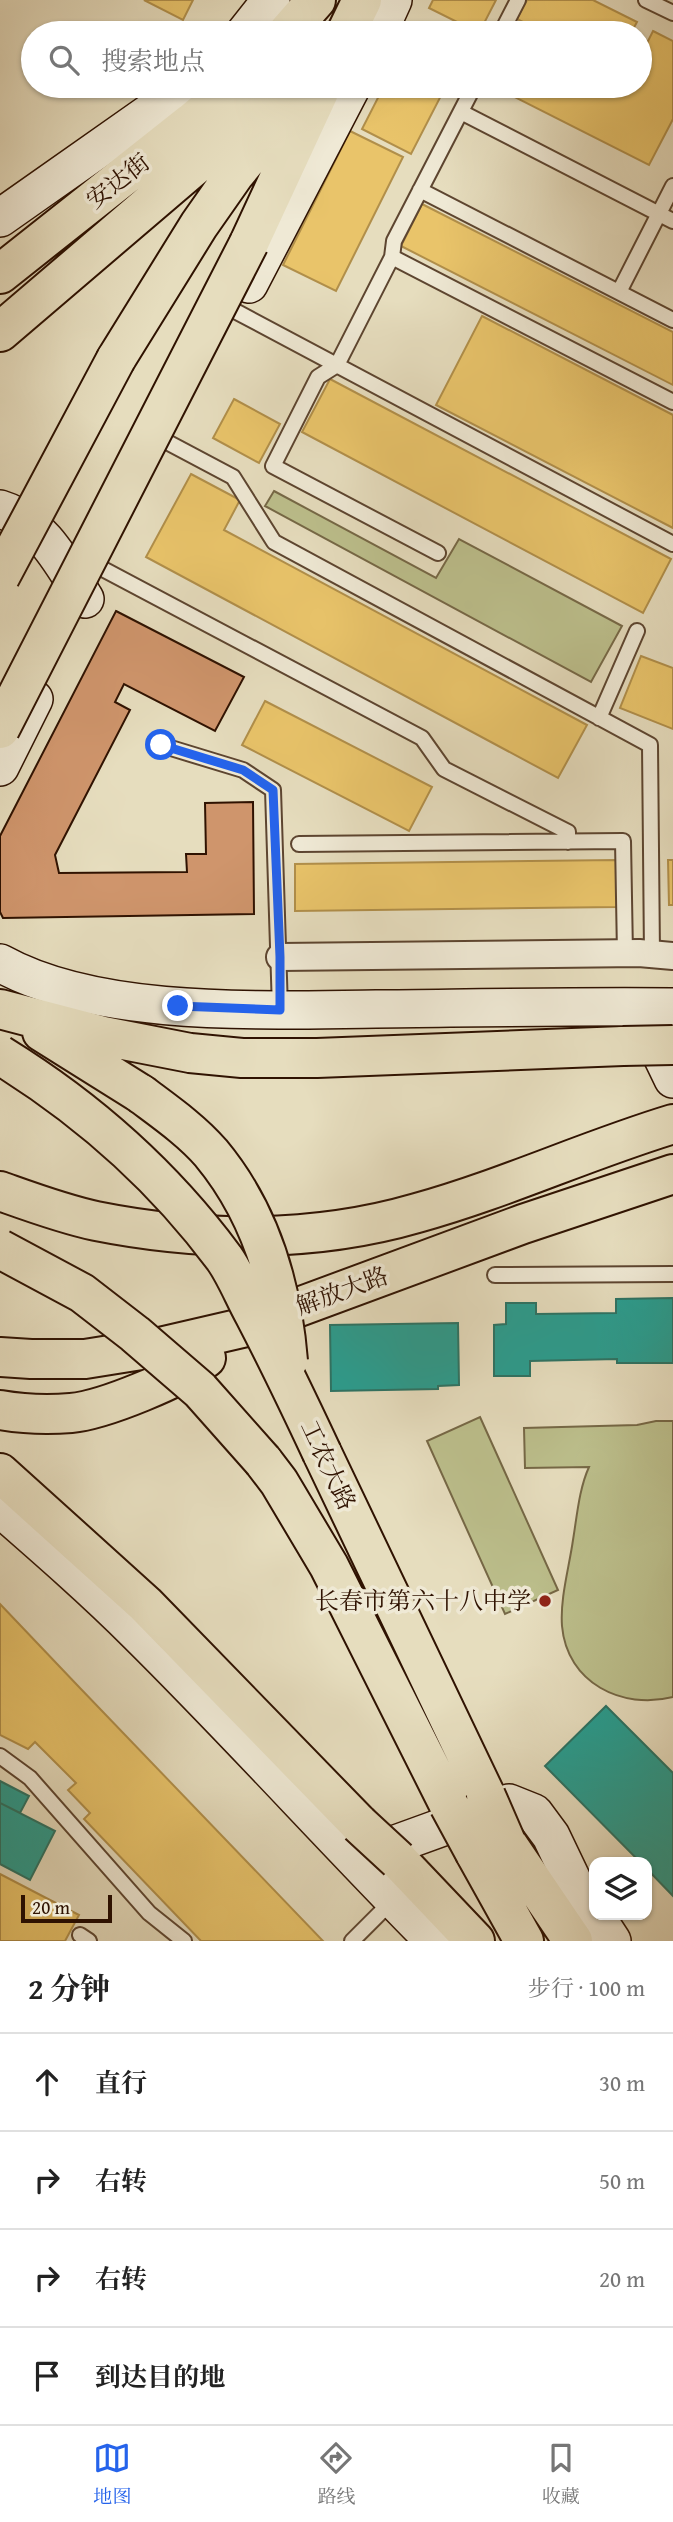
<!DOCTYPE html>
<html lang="zh">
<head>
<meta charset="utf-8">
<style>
	body { margin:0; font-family:"Gentium Book Plus","Noto Serif SC",serif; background:#f2f2f2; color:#222 }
	.controls { position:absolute; right:21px; bottom:21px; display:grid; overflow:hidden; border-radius:14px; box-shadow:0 2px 5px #0004 }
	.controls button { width:63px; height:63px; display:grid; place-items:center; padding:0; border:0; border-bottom:2px solid #e0e0e0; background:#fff; color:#222; font:35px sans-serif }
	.scale { position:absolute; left:21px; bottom:18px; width:91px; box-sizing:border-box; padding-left:7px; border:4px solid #2f1201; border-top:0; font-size:19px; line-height:24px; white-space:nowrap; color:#2f1201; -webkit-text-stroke:5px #efe9d5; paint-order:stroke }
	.stop { position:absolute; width:21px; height:21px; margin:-16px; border:5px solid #2563eb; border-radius:50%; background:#fff }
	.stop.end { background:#2563eb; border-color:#fff; box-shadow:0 2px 7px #0008 }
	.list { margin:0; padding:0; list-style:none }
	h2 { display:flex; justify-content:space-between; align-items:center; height:91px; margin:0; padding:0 28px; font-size:30px }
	h2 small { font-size:23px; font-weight:400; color:#767676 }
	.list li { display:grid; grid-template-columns:46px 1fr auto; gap:21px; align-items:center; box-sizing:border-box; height:98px; padding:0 28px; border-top:2px solid #e0e0e0 }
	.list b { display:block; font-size:26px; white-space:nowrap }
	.list em { font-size:23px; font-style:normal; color:#767676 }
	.icon { flex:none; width:38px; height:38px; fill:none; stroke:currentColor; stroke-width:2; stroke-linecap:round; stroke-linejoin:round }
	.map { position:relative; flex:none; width:673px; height:1941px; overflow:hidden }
	.search { position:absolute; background:#fff; box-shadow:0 2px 5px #0004; left:21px; right:21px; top:21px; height:77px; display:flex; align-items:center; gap:18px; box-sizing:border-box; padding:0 24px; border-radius:38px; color:#767676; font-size:26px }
	.sheet { height:483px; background:#fff }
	nav { display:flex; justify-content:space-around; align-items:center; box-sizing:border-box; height:98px; border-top:2px solid #e0e0e0; background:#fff; font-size:19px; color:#767676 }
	nav a { display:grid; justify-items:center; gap:4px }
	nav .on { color:#2563eb }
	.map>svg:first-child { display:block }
	.green { fill:#bcbf8c; stroke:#766846; stroke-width:2 }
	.homes { fill:#e9c46a; stroke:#b18f4a; stroke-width:2 }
	.schools { fill:#2a9d8f; stroke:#2c7364; stroke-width:2 }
	.building { fill:#cf956c; stroke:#2f1201; stroke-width:2 }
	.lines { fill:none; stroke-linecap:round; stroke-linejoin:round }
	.lane-casing { stroke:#5d4530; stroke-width:18 }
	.street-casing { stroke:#5d4530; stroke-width:30 }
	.secondary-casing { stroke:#2f1201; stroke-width:40 }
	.primary-casing { stroke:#2f1201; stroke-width:42 }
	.lane { stroke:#efe9d5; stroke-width:14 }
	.street { stroke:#efe9d5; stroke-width:26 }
	.secondary { stroke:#efe9d5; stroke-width:37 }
	.primary { stroke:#e6ddbe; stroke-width:38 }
	.primary-bridge-casing { stroke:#2f1201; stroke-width:42; stroke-linecap:butt }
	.primary-bridge { stroke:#e6ddbe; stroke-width:38 }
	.route { stroke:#2563eb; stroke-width:9 }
	.poi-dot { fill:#8f2418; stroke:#efe9d5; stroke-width:2.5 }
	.labels { text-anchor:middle; stroke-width:7; stroke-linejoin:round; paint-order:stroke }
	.street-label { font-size:24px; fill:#2f1201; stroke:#efe9d5 }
	.poi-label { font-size:24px; fill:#2f1201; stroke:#efe9d5; text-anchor:end }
</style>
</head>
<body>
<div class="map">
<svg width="673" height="1941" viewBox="0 0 673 1941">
	<rect width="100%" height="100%" fill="#e6ddbe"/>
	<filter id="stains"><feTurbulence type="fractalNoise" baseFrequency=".00286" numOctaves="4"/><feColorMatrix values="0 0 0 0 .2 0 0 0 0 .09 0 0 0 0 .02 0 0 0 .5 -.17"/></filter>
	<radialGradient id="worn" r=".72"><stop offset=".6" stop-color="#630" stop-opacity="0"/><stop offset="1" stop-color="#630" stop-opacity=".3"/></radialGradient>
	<path class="green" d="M274,491L436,578L459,539L622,626L591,682L265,506Z
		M480,1417L558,1590L505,1614L427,1441Z
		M656,1421H673V1697C622,1710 567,1683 562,1626C560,1598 569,1568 573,1540C577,1516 579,1489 589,1467L525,1468L524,1428L637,1425Z"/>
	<path class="homes" d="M144,0H193L183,20Z
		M433,0H496L479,33L429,8Z
		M527,0H593L637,22L631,33H544L517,19Z
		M653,31L673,41V119L649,165L493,86H640V57Z
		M384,86H446L411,154L362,129Z
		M350,131L403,157L336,291L283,265Z
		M422,204L673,332V385L401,246Z
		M482,316L673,415V528L436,405Z
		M330,379L671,559L643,613L302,432Z
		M234,399L280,424L259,463L213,438Z
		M191,474L240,500L224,530L587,725L558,778L146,557Z
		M641,656L673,668V729L620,708Z
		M265,701L432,787L409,831L242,745Z
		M616,860L617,907L295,911V864Z
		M668,860H673V905H669Z
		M0,1604L79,1687L323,1941H201L84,1819L90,1813L68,1790L76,1783L35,1742L28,1749L0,1735Z
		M0,1874L79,1915L65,1941H0Z"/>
	<path class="schools" d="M673,1298V1363H617V1359L530,1361V1376H494V1325L506,1324V1303H536V1314L616,1313V1299Z
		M458,1323L459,1385L438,1386V1389L331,1391L330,1325Z
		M606,1706L673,1773V1896L647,1869V1862H640L545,1766Z
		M0,1781L29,1796L20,1813L0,1803Z
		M0,1803L55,1831L30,1880L0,1864Z"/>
	<path class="building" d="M116,611L244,677L215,731L124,684L115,702L130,710L55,855L59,873L187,872L186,854H206L205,803L253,802L254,914L3,918L0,912V836Z"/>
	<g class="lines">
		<g class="lane-casing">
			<path id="lane" d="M646,0L673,13
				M501,33L518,0
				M461,112L673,221
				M420,190L673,320
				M392,257L673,402
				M619,292L673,186
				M235,311L673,544
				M167,442L233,477L274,542L650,745L652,954
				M438,553L273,466L318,377L337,365L392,257L394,241L474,86
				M101,568L422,738L444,769L568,832V842
				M599,718L637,631
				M161,745L243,770L273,790L280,1009
				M299,844L623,841L625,954
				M495,1275L673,1274
				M0,1756L30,1778L149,1913L184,1941
				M80,1935L89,1941
				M352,1941L392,1901"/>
		</g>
		<g class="street-casing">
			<path id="street" d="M280,957L639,953L673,956"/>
		</g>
		<g class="secondary-casing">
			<path id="secondary" d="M245,33L271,0
				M378,33L393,0
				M0,218L165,102L185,86
				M249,284L352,86
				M0,509C42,522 63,564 85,599
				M0,767L34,699
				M0,963C99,1018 264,1010 376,1009C475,1008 574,1006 673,1007
				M645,1021L673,1079
				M0,1508C47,1549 94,1590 138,1634C239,1734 334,1840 434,1941
				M360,1857L509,1803L534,1813L551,1836L573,1882L594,1914
				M595,1915L612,1941"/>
		</g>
		<g class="primary-casing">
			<path id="primary" d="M287,33L316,0
				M346,33L362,0
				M249,243L319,92
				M0,274L192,122L235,86
				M0,332L206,156L275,86
				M116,359L199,225L234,175L307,86
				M0,1009L103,1036L190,1053L242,1058H317L623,1046
				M42,1032L141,1094
				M0,1191C31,1202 63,1214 96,1221C201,1242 314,1243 417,1213C504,1189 587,1150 673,1124
				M0,1357L31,1359H85L160,1347L242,1328L523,1224L673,1174
				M0,1410C23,1414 47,1415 71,1413C104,1410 181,1378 206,1358
				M322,1453L486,1796
				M263,1461L279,1482L329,1566L449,1805
				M0,1473L145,1604L359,1824
				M506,1842L573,1941
				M475,1853L524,1941
				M398,1860L475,1941"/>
		</g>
		<use href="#lane" class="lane"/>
		<use href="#street" class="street"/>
		<use href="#secondary" class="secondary"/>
		<use href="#primary" class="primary"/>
		<g class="primary-bridge-casing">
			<path id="primary-bridge" d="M0,577L116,359
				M0,729L249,243
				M623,1046L673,1045
				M0,1055C86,1108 163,1176 224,1258C236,1275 244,1296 254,1314C278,1360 300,1406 322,1453
				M141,1094C165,1112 191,1130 211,1153C260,1212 282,1286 288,1361
				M0,1249L82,1293L135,1334L200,1390L263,1461
				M486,1796L506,1842
				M449,1805L475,1853
				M359,1824L398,1860"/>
		</g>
		<use href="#primary-bridge" class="primary-bridge"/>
	</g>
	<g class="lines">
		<path class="route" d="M161,745L243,770L273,790L280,957V1010L178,1006"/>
	</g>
	<circle class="poi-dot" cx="545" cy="1601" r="7"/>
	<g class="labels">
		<g class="street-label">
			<text transform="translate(118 181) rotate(-38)" y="8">安达街</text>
			<text transform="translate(342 1291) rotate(-20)" y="8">解放大路</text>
			<text transform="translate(328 1465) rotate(65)" y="8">工农大路</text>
		</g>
		<g class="poi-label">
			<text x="531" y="1609">长春市第六十八中学</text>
		</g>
	</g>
	<rect width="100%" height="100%" filter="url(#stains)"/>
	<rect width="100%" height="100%" fill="url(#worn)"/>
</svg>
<div class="controls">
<button><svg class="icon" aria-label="layers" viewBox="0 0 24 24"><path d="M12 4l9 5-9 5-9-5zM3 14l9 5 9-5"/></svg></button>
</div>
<div class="scale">20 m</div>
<div class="stop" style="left:161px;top:745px"></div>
<div class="stop end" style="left:178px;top:1006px"></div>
<div class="search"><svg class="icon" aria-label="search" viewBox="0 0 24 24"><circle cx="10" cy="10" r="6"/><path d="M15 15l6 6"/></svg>搜索地点</div>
</div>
<section class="sheet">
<h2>2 分钟<small>步行 · 100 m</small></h2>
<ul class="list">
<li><svg class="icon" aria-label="ahead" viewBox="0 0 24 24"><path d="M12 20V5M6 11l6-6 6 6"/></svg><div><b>直行</b></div><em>30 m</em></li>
<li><svg class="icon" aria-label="right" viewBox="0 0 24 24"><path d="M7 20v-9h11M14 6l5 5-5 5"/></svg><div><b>右转</b></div><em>50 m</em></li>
<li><svg class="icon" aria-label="right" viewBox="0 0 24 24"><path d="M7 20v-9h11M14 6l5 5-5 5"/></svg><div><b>右转</b></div><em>20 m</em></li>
<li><svg class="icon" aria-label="arrive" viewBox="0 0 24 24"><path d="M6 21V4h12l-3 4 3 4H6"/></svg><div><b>到达目的地</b></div></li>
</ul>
</section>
<nav>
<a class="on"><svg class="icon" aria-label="map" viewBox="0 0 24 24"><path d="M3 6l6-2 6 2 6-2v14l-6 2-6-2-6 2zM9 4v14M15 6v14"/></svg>地图</a>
<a><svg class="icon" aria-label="directions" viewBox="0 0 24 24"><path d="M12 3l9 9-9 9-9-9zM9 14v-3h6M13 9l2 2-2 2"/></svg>路线</a>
<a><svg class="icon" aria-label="saved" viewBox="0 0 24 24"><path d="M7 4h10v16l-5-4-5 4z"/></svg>收藏</a>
</nav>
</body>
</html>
